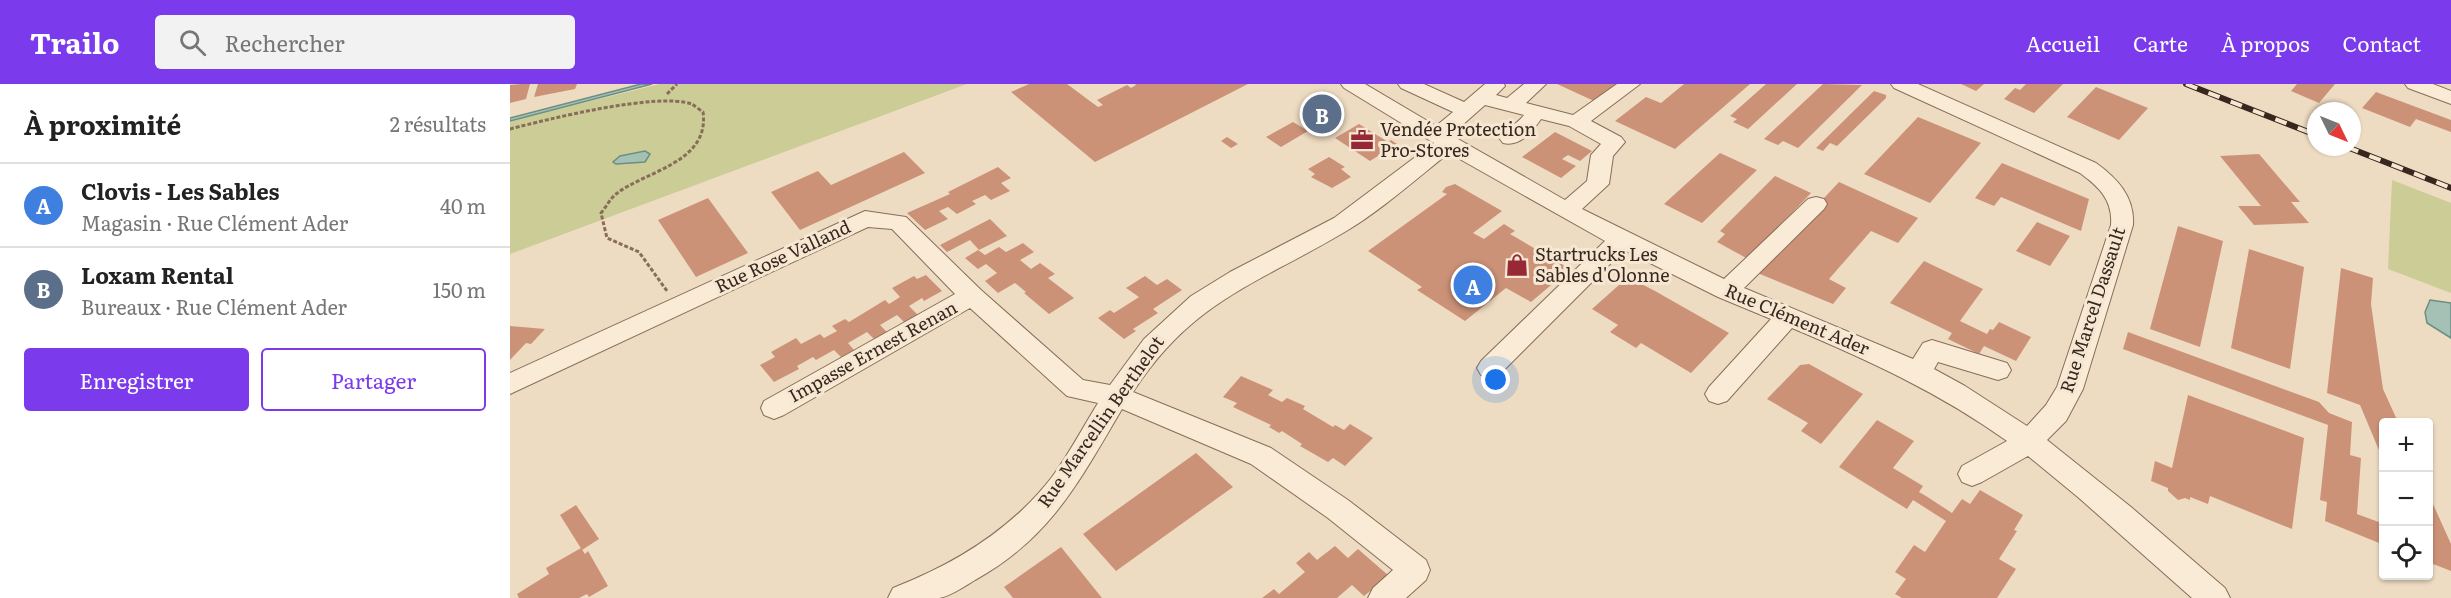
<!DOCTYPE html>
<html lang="fr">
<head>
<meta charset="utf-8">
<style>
	body { margin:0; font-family:Literata,serif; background:#f2f2f2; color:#222 }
	.controls { position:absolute; right:18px; bottom:18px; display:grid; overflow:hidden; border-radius:6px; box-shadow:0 2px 4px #0004 }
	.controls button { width:54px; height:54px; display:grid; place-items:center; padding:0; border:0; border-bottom:2px solid #e0e0e0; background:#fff; color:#222; font:30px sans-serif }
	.compass { position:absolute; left:1797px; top:18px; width:54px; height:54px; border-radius:50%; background:#fff; box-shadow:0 2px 4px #0004; rotate:133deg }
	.you { position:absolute; left:986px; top:296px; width:21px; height:21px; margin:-15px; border:4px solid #fff; border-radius:50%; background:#1a73e8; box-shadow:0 0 0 9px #1a73e833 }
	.badge { display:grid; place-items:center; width:39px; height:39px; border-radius:50%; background:#7c3aed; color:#fff; font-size:20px; font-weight:700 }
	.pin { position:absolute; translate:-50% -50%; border:3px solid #fff; box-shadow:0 2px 6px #0006 }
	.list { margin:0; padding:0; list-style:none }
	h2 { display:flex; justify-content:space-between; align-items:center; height:78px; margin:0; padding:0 24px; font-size:26px }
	h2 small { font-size:20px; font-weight:400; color:#767676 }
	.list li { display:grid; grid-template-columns:39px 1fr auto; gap:18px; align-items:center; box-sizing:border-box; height:84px; padding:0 24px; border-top:2px solid #e0e0e0 }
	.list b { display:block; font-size:22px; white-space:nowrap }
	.list p { margin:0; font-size:20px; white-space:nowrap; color:#767676 }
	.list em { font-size:20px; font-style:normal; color:#767676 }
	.actions { display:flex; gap:12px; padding:18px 24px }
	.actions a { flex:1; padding:14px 0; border:2px solid #7c3aed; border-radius:6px; text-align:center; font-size:21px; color:#7c3aed }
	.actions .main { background:#7c3aed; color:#fff }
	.icon { flex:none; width:33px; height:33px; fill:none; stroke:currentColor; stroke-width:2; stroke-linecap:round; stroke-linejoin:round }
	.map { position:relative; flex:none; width:1941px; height:514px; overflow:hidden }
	header { display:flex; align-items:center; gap:36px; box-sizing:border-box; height:84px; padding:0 30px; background:#7c3aed; color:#fff }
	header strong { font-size:28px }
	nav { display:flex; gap:33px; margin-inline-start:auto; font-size:21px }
	.search { width:420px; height:54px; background:#f2f2f2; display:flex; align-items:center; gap:15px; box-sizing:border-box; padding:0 21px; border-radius:6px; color:#767676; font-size:22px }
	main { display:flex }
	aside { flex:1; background:#fff }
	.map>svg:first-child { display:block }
	.green { fill:#cbcc96 }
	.water { fill:#a5c1b5; stroke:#6c8f82; stroke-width:1.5 }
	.building { fill:#cc9278 }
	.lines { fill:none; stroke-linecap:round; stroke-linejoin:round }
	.minor-casing { stroke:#886d59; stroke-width:2 }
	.path { stroke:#886d59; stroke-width:3; stroke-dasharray:4 2; stroke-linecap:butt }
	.minor { fill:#f9ebd6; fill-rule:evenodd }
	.rail-casing { stroke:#38271e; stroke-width:6 }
	.rail { stroke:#f5e7d2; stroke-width:4; stroke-dasharray:12; stroke-linecap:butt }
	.labels { text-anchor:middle; stroke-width:6; stroke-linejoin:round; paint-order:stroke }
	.poi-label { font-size:18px; fill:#38271e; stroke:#f5e7d2; text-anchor:start }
	.street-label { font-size:18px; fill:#38271e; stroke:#f5e7d2 }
</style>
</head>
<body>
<header>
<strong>Trailo</strong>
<div class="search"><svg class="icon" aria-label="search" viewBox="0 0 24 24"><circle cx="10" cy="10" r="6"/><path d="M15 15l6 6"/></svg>Rechercher</div>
<nav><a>Accueil</a><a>Carte</a><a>À propos</a><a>Contact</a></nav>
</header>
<main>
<aside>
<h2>À proximité<small>2 résultats</small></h2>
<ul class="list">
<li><span class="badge" style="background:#3f7fe0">A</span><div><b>Clovis - Les Sables</b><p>Magasin · Rue Clément Ader</p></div><em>40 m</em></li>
<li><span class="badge" style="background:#5c6f8a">B</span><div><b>Loxam Rental</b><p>Bureaux · Rue Clément Ader</p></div><em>150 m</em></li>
</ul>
<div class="actions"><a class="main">Enregistrer</a><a>Partager</a></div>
</aside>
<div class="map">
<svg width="1941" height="514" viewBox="0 0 1941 514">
	<rect width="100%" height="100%" fill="#eedcc2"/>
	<path class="green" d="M150,0H457L0,170V37Z
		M1882,96L1941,119V209L1878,185Z"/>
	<path class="water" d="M131,0H142L0,37V34Z
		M135,67L140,70L135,78L106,80L103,78L110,72Z
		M1920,216L1941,219V254L1917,239L1915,228Z"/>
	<path class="building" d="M11,0H20L16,15L0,19V1Z
		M28,0H67L65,5L24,13Z
		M519,0H557L588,23L593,21L587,16L617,1L621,4L626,1L625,0H738L585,78L501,8Z
		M1047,0H1106L1084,17Z
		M1174,0H1240L1165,65L1105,37L1136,13L1151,19Z
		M1256,0H1287L1238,45L1223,38L1227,35L1220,32Z
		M1313,0L1352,1L1288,64L1273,57L1268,61L1254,55Z
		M1451,0H1474L1466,7Z
		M1516,0H1553L1524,29L1494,15L1505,4L1510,6Z
		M1787,0H1825L1809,19L1781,7Z
		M1586,3L1638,24L1609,56L1557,33Z
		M1364,7L1376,11V14L1327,62L1320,59L1313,67L1306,64Z
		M1866,8L1941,36V48L1906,35L1900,43L1852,24Z
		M814,21L828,30L806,42L792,33Z
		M1408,33L1471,59L1420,119L1354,90Z
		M783,38L798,47L771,63L756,53Z
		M849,40L878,58L881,56L887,60L860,77L825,54Z
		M1045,48L1082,67L1070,77L1058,71L1052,75L1066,82L1051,94L1012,73Z
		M717,53L728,60L721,64L711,57Z
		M394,68L415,89L290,146L261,108L308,87L321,101Z
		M1210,69L1247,86L1192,139L1154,120Z
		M1749,70L1790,118H1781L1799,139L1744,141L1728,122H1751L1710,72Z
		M819,73L835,83L831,85L841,93L822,104L801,93L805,90L798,85Z
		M1492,79L1579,115L1571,147L1491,113L1484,122L1465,114Z
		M488,83L501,94L491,99L500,107L481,116L475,111L462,117L466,120L447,130L438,123L429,127L438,135L415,146L397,129L440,110L438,108Z
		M1265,92L1301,109L1238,175L1207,158L1215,150L1210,147Z
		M1329,98L1408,134L1388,159L1361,147L1319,195L1336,204L1323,220L1245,188Z
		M945,100L992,127L963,149L974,155L994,140L1005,147L1000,150L1060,185L1021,218L996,204L955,237L907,206L912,203L858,167L937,110L932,108L936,103Z
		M198,114L238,169L186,193L148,136Z
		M480,135L497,152L469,166L460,156L437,168L430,161Z
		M1527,138L1560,152L1540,182L1506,167Z
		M1668,142L1713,157L1690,263L1640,245Z
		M513,159L524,168L510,176L521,185L530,179L545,190L538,194L564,214L539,230L514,209L516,208L505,199L488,209L475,197L487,189L476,180L468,185L455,174L468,166L475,171L489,163L496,168Z
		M1739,165L1794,183L1780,285L1721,264Z
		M1414,177L1473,205L1450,237L1477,250L1480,245L1483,246L1489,238L1521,253L1506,277L1474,262L1469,270L1438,255L1442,249L1380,219Z
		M1831,184L1863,194L1861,220L1873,305L1888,338H1874V378L1850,321L1817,309Z
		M416,191L432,207L414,217L412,214L399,222L408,231L395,239L387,231L370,241L377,248L364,255L357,248L338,259L344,266L331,273L324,266L306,276L303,273L287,282L289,285L264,298L250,281L265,273L261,268L286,254L291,260L310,250L314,254L327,247L322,242L335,235L339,238L375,216L379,220L390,213L382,204L404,192L407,195Z
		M635,192L647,201L657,195L672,206L643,225L648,229L623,245L626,247L614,255L588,234L600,226L604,229L629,213L616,204Z
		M1118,193L1145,207L1219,249L1181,289L1131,259L1126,264L1100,248L1108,241L1082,225Z
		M0,242L35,245L21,260L16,259L0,276Z
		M1618,248L1809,318L1819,329L1842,338L1840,371L1851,374L1847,430L1874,440V461L1815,437L1817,418L1810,416L1818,341L1613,265Z
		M1299,280L1353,310L1311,360L1291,347L1298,339L1257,315L1290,281Z
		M731,292L763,306L758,311L772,318L777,314L795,322L793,325L823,343L825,341L834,346L840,340L863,354L835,382L823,374L818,378L790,362L792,360L772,347L769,349L759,343L761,341L723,323L727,319L713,313Z
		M1678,311L1794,354L1782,445L1700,412L1698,420L1680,413V416L1675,414L1668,416L1658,407V404L1641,397L1645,377L1662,384Z
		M1367,336L1404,357L1383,384L1413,402L1409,408L1416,412L1442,429L1452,415L1460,420L1470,406L1513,431L1504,446L1507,447L1489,475L1506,485L1487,514H1392L1385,510L1396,495L1385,488L1404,461L1415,468L1436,437L1403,416L1397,425L1329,383Z
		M686,369L723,403L606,487L573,450Z
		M1918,409L1941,460V487L1918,478Z
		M66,421L89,455L72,466L50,431Z
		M825,462L838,474L848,465L879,492L854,512L842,501L827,514H752L764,505L769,510L795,488L786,479L799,468L807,476Z
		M551,463L592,514H503L494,503Z
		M71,464L75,470L78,467L98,502L79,513L77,510L69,514H9L7,510L39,490L36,484Z"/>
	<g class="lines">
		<g class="minor-casing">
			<path id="minor" d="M831,0H855L926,42L943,28L891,4L888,0H914L954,18L975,0H994L995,2L986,11L997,14L1014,0H1036L1016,19L1063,31L1107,0H1130L1081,37L1111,53L1115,58L1103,72L1099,100L1072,125L1214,195L1298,115L1306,113L1314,115L1317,120L1314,125L1234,204L1403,275L1413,259L1422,256L1497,279L1501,286L1497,293L1488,296L1428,278L1424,285L1455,302L1517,342L1536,321L1547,303L1601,141C1603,116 1589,103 1570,89L1384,4L1381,0H1408L1586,79C1607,94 1625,113 1623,141L1573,305L1556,337L1537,356L1621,423L1715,504L1720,514H1682L1569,414L1518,372L1472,398L1462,402L1452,398L1448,390L1452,382L1497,357C1430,309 1358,276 1282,244L1217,317L1208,320L1199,317L1195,310L1199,303L1261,235L1208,213L1114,166L989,291L980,294L971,291L967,284L971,277L1095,157L939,69C906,95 874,124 838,146C750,199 683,215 623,308L761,364L838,416L916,476L920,486L916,496L896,514H858L863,504L883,486L818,434L741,380L612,325C570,396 541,454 465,496C455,502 441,512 429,514C413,514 394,514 378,514L383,504C445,480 501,446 542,393C559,370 573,343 588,319L557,312L460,224L274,331L264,335L254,331L251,324L254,317L445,210L382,145L358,143L0,310V289L355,127L396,133L471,206L573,296L600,301L634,255L681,212L720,188L824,134L924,59L834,4ZM975,21L1014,31C1007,40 996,45 989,54L993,59C1010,63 1022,48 1031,35L1059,42L1091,60L1081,71L1077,97L1055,116L941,51Z
				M1895,0H1923L1941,7V20L1898,4Z"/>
		</g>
		<path class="path" d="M157,10L167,0
			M0,45C39,35 146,8 182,20C185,22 190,26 193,28C200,79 135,87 106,110C100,115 96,123 91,129L97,154L129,168L157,207"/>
		<use href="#minor" class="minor"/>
		<g class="rail-casing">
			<path id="rail" d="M1676,0L1806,51
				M1837,63L1941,104"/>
		</g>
		<use href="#rail" class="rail"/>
	</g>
	<defs>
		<g id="office-bare" transform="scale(1.8)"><path d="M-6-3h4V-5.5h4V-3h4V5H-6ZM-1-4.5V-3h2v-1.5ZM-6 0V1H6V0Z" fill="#972936" stroke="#f5e7d2" stroke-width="2.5" paint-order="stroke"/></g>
		<g id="shop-bare" transform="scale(1.8)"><path d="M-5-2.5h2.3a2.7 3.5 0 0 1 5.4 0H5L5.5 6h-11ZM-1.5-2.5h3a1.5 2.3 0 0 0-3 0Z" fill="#972936" stroke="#f5e7d2" stroke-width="2.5" paint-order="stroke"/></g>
	</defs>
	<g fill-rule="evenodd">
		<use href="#office-bare" x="852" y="56"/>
		<use href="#shop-bare" x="1007" y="181"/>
	</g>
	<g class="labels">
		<g class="poi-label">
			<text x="870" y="52">Vendée Protection<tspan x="870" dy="21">Pro-Stores</tspan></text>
			<text x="1025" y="177">Startrucks Les<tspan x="1025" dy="21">Sables d'Olonne</tspan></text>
		</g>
		<g class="street-label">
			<text transform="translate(273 173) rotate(-25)" y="6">Rue Rose Valland</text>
			<text transform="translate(1583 226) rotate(-72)" y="6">Rue Marcel Dassault</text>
			<text transform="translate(1287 236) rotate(23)" y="6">Rue Clément Ader</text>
			<text transform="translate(363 268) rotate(-29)" y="6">Impasse Ernest Renan</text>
			<text transform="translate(591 338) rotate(-55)" y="6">Rue Marcellin Berthelot</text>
		</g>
	</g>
</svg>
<div class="controls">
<button>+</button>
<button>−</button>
<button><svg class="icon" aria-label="locate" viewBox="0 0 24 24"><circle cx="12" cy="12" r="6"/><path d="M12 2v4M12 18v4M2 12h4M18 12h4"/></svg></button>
</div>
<svg class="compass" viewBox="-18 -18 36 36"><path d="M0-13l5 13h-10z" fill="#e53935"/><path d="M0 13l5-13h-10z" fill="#767676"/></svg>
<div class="you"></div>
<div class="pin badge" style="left:963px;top:201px;background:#3f7fe0">A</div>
<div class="pin badge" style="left:812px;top:30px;background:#5c6f8a">B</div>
</div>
</main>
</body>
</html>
